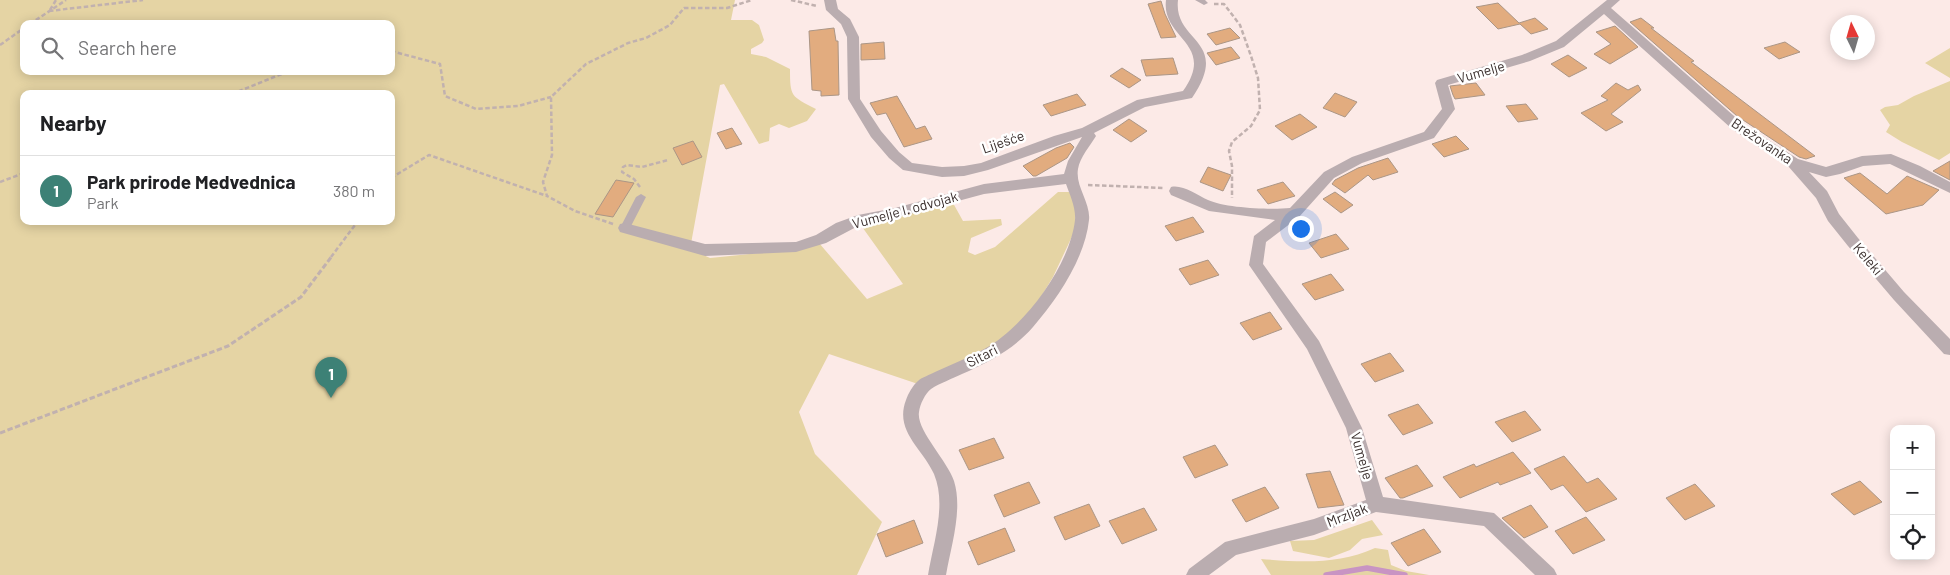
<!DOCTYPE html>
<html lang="en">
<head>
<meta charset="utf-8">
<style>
	body { margin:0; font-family:Barlow,sans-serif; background:#f6f6f6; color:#202124 }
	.controls { position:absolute; right:15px; bottom:15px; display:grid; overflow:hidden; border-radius:10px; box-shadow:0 2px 12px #0003 }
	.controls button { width:45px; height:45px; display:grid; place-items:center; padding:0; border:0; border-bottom:1px solid #e0e0e0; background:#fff; color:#202124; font:25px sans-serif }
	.compass { position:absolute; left:1830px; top:15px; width:45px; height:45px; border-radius:50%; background:#fff; box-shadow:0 2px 12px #0003; rotate:355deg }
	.you { position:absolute; left:1300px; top:228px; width:18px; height:18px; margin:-12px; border:4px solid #fff; border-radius:50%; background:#1a73e8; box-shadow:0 0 0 8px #1a73e833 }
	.badge { display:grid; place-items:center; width:32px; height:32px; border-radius:50%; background:#3d8176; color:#fff; font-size:16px; font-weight:700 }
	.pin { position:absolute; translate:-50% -41px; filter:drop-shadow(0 1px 2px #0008) }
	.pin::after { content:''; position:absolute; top:26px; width:18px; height:15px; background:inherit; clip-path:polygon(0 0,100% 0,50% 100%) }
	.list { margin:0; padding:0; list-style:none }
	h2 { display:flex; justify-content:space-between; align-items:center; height:65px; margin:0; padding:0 20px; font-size:21px }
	h2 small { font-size:16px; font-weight:400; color:#757577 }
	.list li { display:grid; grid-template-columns:32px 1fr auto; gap:15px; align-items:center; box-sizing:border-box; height:70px; padding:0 20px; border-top:1px solid #e0e0e0 }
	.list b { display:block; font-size:19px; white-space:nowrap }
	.list p { margin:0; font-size:16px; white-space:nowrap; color:#757577 }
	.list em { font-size:16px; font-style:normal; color:#757577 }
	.icon { flex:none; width:28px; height:28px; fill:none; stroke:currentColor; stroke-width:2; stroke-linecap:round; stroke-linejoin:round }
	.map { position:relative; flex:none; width:1950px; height:575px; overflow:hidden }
	.search { position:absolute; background:#fff; box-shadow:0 2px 12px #0003; left:20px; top:20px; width:375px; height:55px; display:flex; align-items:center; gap:12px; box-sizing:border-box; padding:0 18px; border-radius:10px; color:#757577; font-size:19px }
	.panel { position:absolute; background:#fff; box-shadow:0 2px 12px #0003; left:20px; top:90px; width:375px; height:135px; border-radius:10px }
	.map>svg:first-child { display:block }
	.green { fill:#e5d4a4; fill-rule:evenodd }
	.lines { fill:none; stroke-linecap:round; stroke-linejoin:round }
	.stream { stroke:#c894c3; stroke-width:5.5 }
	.building { fill:#e2ac7f; stroke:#ab9686 }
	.path-far1 { stroke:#c1b1af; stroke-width:2.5; stroke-dasharray:4.5 2.5; stroke-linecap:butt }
	.path { stroke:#c1b1af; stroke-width:3; stroke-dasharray:5.5 2.5; stroke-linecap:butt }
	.service { fill:#baadb0; fill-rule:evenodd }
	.minor { fill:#baadb0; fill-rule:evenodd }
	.labels { text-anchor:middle; stroke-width:5; stroke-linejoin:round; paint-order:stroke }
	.street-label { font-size:14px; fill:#392e2c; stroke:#fff }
</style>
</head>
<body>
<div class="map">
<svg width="1950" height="575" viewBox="0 0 1950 575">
	<rect width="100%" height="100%" fill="#fceae7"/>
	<path class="green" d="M0,0H735L731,20H752L759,25L764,40L762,43L751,49V54L766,57L790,69C790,97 791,96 816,109L807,121L789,128L779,124L770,128L769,141L759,144L724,84L720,85L690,249L710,258L800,249L819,243L867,299L903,284L860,224L953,203L963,221L1001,219L1002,225L971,238L968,252L975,255L995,247L1058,192H1069L1075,198L1076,228L1053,277L1036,305L1017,329L980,355L918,384L829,354L799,412L815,454L882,522L857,575H0ZM24,24H391V71H24ZM24,94H391V221H24Z
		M1950,48V78L1925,63Z
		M1950,81V153L1939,160L1902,142L1886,132L1890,125L1880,110L1885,107L1898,105L1914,96Z
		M1372,520L1383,535L1362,539L1350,550L1329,558L1293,551L1290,541L1314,540Z
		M1375,548L1388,550L1391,565L1406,571L1429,575H1271L1261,559C1300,562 1338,565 1375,548Z"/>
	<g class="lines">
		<path class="stream" d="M1326,575L1367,568L1405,575"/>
	</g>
	<path class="building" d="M1161,1L1165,14L1176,37L1161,38L1148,4Z
		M1498,3L1519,23L1535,18L1548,29L1531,34L1520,24L1498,29L1476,7Z
		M1641,18L1654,28H1651L1694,61L1691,62L1815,156L1806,159L1799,157L1737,116L1630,22Z
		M1615,26L1638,47L1610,64L1594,54L1611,44L1596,32Z
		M834,28L836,41H838L839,95L821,96V91L812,90L809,31Z
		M1230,28L1240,38L1216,45L1207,34Z
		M884,42L885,59L861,60V44Z
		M1785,42L1800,52L1779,59L1764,48Z
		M1231,47L1240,58L1216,65L1207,53Z
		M1568,55L1587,68L1569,77L1551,64Z
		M1173,58L1178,74L1146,76L1141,60Z
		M1122,68L1141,80L1129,88L1110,76Z
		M1476,83L1485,95L1455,99L1453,95L1450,86Z
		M1616,83L1628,90L1638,85L1641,90L1611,114L1623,122L1606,131L1581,113L1608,100L1601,96Z
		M1335,93L1357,102L1345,117L1323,108Z
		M1077,94L1086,105L1051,116L1043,105Z
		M897,96L916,129L925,126L932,139L904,147L886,113L877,115L870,103Z
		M1526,104L1538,119L1518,122L1506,106Z
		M1300,114L1317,127L1292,140L1275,126Z
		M1129,119L1147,131L1131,142L1113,130Z
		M732,128L742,144L726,149L717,133Z
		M1456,136L1469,149L1444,157L1432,144Z
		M693,141L702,157L682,165L673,148Z
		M1070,143L1074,147L1067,158L1036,176H1033L1023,166L1056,148Z
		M1388,158L1398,172L1373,180L1368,175L1345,193L1332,184L1335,180L1358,168Z
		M1950,161V180L1933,171Z
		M1208,167L1231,175L1223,191L1200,182Z
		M1860,173L1887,194L1907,176L1939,190L1923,205L1886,214L1844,178Z
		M616,180L634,183L613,217L595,214Z
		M1283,182L1295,196L1268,204L1257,190Z
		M1335,192L1353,205L1341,213L1323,199Z
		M1193,217L1204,232L1176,241L1165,226Z
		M1336,234L1349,249L1321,258L1309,243Z
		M1208,260L1219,275L1190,285L1179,269Z
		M1331,274L1344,290L1315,300L1302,284Z
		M1270,312L1282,329L1253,340L1240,323Z
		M1390,353L1404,371L1375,382L1361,364Z
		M1418,404L1433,423L1403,435L1388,415Z
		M1525,411L1541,430L1512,442L1495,422Z
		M994,438L1004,458L969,470L959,450Z
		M1215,445L1228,465L1195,478L1183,457Z
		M1513,452L1531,473L1500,485L1498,482L1460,498L1443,477L1474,464L1476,467Z
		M1564,456L1587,483L1598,478L1617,499L1586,512L1563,485L1551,490L1534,469Z
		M1417,465L1433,486L1403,498H1400L1385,478Z
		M1330,471L1344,505L1318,508L1306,474Z
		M1860,481L1882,502L1854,515L1831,494Z
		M1029,482L1040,503L1004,517L994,495Z
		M1695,484L1715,506L1685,520L1666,498Z
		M1265,487L1279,508L1246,522L1232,500Z
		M1089,504L1100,526L1065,540L1054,517Z
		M1531,505L1548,527L1524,538L1502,518Z
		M1144,508L1157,530L1122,544L1109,521Z
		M1586,517L1605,540L1573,554L1555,531Z
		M914,520L923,543L886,557L877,534Z
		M1005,528L1015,551L978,565L968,542Z
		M1424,529L1441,552L1408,566L1391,543Z"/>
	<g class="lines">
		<path class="path-far1" d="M791,0L817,6
			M1214,4H1224L1240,25L1251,56L1258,78L1260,110L1251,126L1232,142L1229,151L1232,166V198
			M50,10L56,0
			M49,11L143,0
			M30,24L66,0
			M0,45L24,28
			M391,51L440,64L445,96L476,109L518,106L551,97
			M232,94L289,71
			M391,178L429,155L547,196
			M0,182L24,173
			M1088,185L1164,188
			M640,187L634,179L622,172L623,167L627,165L642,167L668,160
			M613,224L575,211L547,196L543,182L552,155L551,97L586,64L628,43L646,38L670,25L684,8H727L752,0
			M331,257L358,221"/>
		<path class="path" d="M0,433L228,346L301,297L332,256"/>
		<path class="service" d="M1195,0H1205L1208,3L1204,5Z
			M641,194L646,197L630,228L628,231H622L620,228L636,197Z"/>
		<path class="minor" d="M824,0H836L838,9L850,19L859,37L860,99L881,131L899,152L912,163L942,167L964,166L981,163L1054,136L1082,128L1137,100L1183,91C1217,43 1161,39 1166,0H1178C1173,43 1232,39 1192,98L1145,107L1094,133L1096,136C1090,146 1080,157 1078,169C1075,186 1091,203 1089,220C1085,258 1058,298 1033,327C1014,349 989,362 962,374C952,379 940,383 931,389C925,394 920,404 919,412C916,430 947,460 954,481C963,510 951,546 946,575H928C933,544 947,505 934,474C923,449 894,431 906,400C908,394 913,385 918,381C922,377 930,375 935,372C952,364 970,357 986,348C1025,326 1070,265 1075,220C1076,208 1070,195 1066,184L984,194L895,218L860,225L826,243L796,252L705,256L620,232L618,228L620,224L625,223L705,244L796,242L816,235L836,223L858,215L895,208L984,184L1064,174L1068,161L1082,137L988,170L964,176L942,177L903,170L889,158L871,137L848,99L847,37L841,24L826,10Z
			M1607,0H1620L1611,8L1742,123L1798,159L1826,167L1862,156L1891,154L1920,166L1950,182V193L1890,164L1863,166L1840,174L1826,177L1809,172L1827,191L1839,214L1858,238L1904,292L1950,339V355L1944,354L1894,300L1848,246L1828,221L1816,198L1788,166L1732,129L1604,14L1564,47L1530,61L1448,85L1455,109L1434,138L1362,163L1334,178L1299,217L1266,242L1263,264L1319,341L1362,428L1383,497L1494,513L1554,569L1557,575H1535L1484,526L1376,512L1314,535L1236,555L1209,575H1186L1189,569L1225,542L1314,519L1366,500L1346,428L1307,349L1249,265L1254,236L1275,220L1209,211L1171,195L1169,191L1171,187C1182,184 1197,195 1208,200C1225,208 1270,210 1290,208L1324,172L1352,157L1424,132L1442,109L1435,83L1437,80L1522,55L1556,41Z"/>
	</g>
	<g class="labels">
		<g class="street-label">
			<text transform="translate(1481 72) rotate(-16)" y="5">Vumelje</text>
			<text transform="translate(1762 141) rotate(34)" y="5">Brežovanka</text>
			<text transform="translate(1003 142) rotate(-19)" y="5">Liješće</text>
			<text transform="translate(905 210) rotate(-15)" y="5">Vumelje I. odvojak</text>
			<text transform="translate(1868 259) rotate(50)" y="5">Keleki</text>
			<text transform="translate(982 356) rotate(-27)" y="5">Sitari</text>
			<text transform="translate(1362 456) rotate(74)" y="5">Vumelje</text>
			<text transform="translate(1347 515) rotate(-21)" y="5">Mrzljak</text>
		</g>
	</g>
</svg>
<div class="controls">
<button>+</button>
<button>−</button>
<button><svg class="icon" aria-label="locate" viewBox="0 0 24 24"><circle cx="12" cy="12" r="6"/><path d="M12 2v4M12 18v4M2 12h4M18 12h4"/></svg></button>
</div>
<svg class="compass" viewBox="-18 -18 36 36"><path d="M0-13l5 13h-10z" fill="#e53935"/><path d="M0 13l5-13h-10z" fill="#757577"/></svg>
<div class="you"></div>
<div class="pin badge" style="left:331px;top:398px">1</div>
<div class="search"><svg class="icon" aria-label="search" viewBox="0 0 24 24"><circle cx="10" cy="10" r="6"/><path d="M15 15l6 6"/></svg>Search here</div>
<section class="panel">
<h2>Nearby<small></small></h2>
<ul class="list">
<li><span class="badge">1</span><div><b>Park prirode Medvednica</b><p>Park</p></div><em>380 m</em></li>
</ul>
</section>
</div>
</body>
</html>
